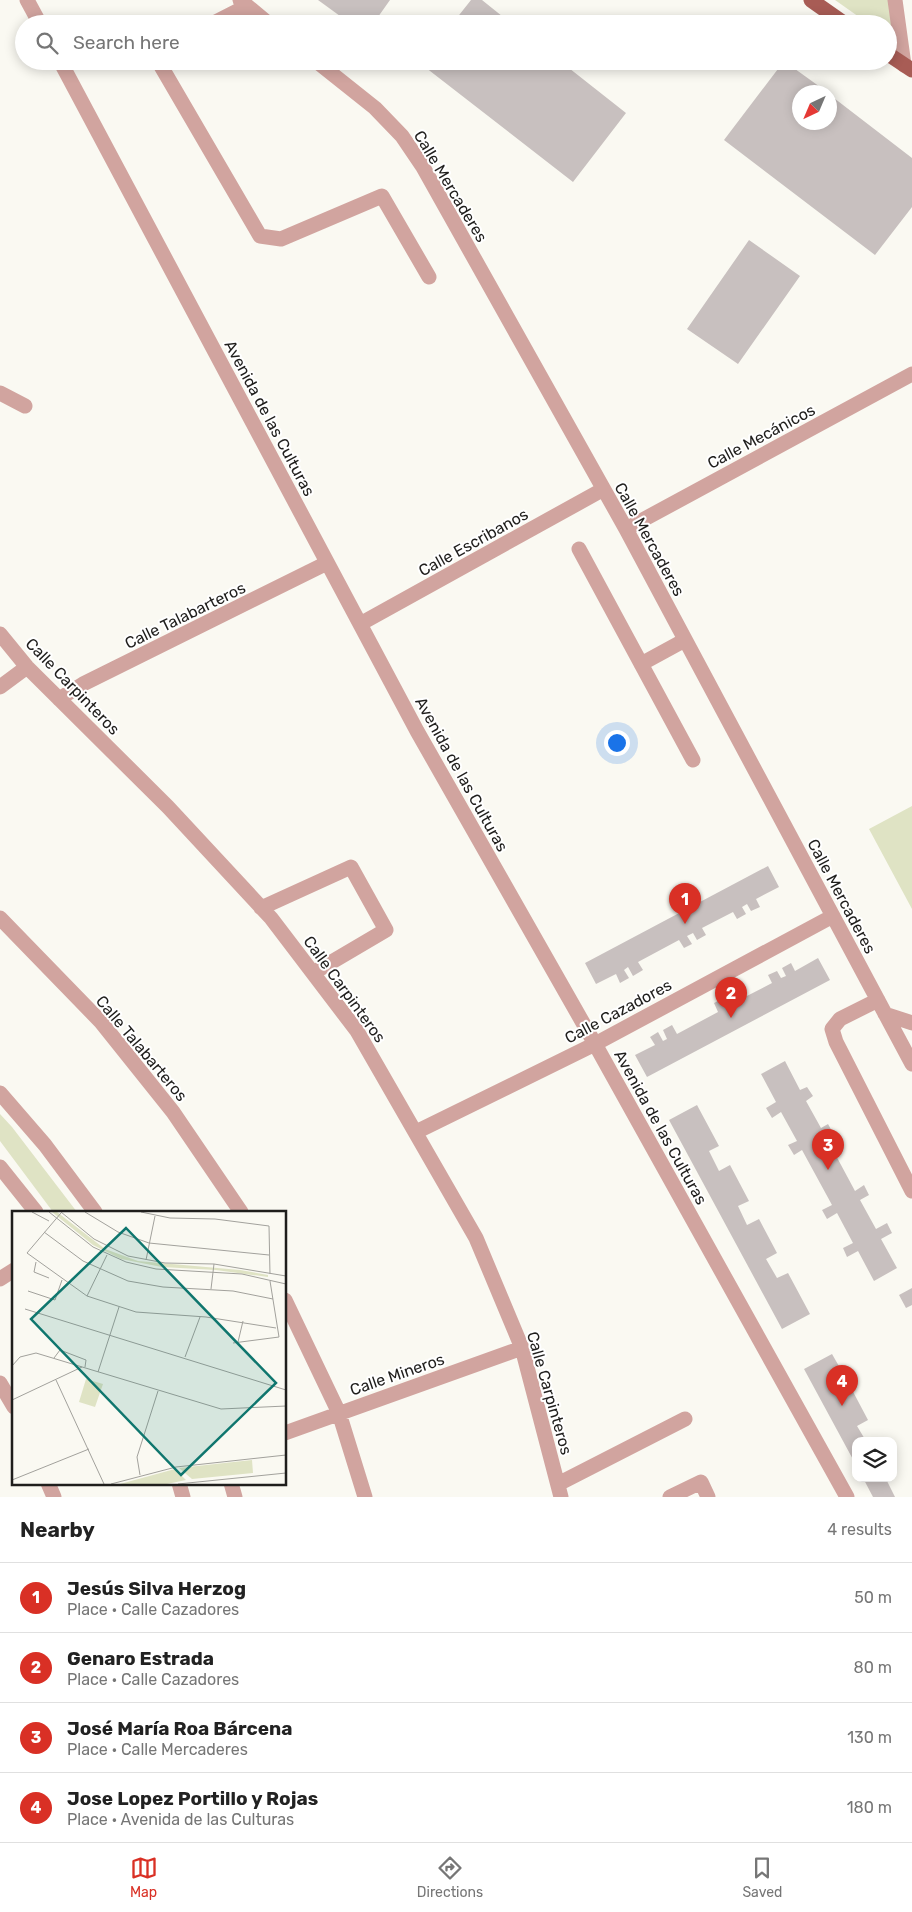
<!DOCTYPE html>
<html lang="en">
<head>
<meta charset="utf-8">
<style>
	body { margin:0; font-family:Rubik,sans-serif; background:#f6f6f6; color:#222 }
	.controls { position:absolute; right:15px; bottom:15px; display:grid; overflow:hidden; border-radius:10px; box-shadow:0 2px 12px #0003 }
	.controls button { width:45px; height:45px; display:grid; place-items:center; padding:0; border:0; border-bottom:1px solid #e0e0e0; background:#fff; color:#222; font:25px sans-serif }
	.compass { position:absolute; left:792px; top:85px; width:45px; height:45px; border-radius:50%; background:#fff; box-shadow:0 2px 12px #0003; rotate:224deg }
	.you { position:absolute; left:616px; top:742px; width:18px; height:18px; margin:-12px; border:4px solid #fff; border-radius:50%; background:#1a73e8; box-shadow:0 0 0 8px #1a73e833 }
	.badge { display:grid; place-items:center; width:32px; height:32px; border-radius:50%; background:#d93025; color:#fff; font-size:16px; font-weight:700 }
	.pin { position:absolute; translate:-50% -41px; filter:drop-shadow(0 1px 2px #0008) }
	.pin::after { content:''; position:absolute; top:26px; width:18px; height:15px; background:inherit; clip-path:polygon(0 0,100% 0,50% 100%) }
	.list { margin:0; padding:0; list-style:none }
	h2 { display:flex; justify-content:space-between; align-items:center; height:65px; margin:0; padding:0 20px; font-size:21px }
	h2 small { font-size:16px; font-weight:400; color:#767676 }
	.list li { display:grid; grid-template-columns:32px 1fr auto; gap:15px; align-items:center; box-sizing:border-box; height:70px; padding:0 20px; border-top:1px solid #e0e0e0 }
	.list b { display:block; font-size:19px; white-space:nowrap }
	.list p { margin:0; font-size:16px; white-space:nowrap; color:#767676 }
	.list em { font-size:16px; font-style:normal; color:#767676 }
	.icon { flex:none; width:28px; height:28px; fill:none; stroke:currentColor; stroke-width:2; stroke-linecap:round; stroke-linejoin:round }
	.map { position:relative; flex:none; width:912px; height:1497px; overflow:hidden }
	.search { position:absolute; background:#fff; box-shadow:0 2px 12px #0003; left:15px; right:15px; top:15px; height:55px; display:flex; align-items:center; gap:12px; box-sizing:border-box; padding:0 18px; border-radius:28px; color:#767676; font-size:19px }
	.sheet { height:345px; background:#fff }
	nav { display:flex; justify-content:space-around; align-items:center; box-sizing:border-box; height:70px; border-top:1px solid #e0e0e0; background:#fff; font-size:14px; color:#767676 }
	nav a { display:grid; justify-items:center; gap:2px }
	nav .on { color:#d93025 }
	.map>svg:first-child { display:block }
	.green { fill:#dfe3c4 }
	.building { fill:#c8c0bf }
	.lines { fill:none; stroke-linecap:round; stroke-linejoin:round }
	.minor { stroke:#d1a49f; stroke-width:15 }
	.major { stroke:#a85c55; stroke-width:15 }
	.labels { text-anchor:middle; stroke-width:4; stroke-linejoin:round; paint-order:stroke }
	.street-label { font-size:16px; fill:#1f1e1c; stroke:#fff }
	.inset-road { fill:none; stroke:#a2a19c; stroke-width:1 }
	.view { fill:#0f766e; fill-opacity:0.15; stroke:#0f766e; stroke-width:2.5 }
	.inset-edge { fill:none; stroke:#1f1e1c; stroke-width:2.5 }
</style>
</head>
<body>
<div class="map">
<svg width="912" height="1497" viewBox="0 0 912 1497">
	<rect width="100%" height="100%" fill="#faf9f2"/>
	<path class="green" d="M835,0H890L895,42L888,38V24H869Z
		M912,806V909L869,829Z
		M0,1114L12,1127L77,1212H53L0,1141Z"/>
	<path class="building" d="M318,0H390L373,24H351Z
		M471,0H482L512,24H452Z
		M423,61H560L626,113L573,182L421,64Z
		M784,61L827,92H800V122H830V95L912,158V207L875,255L724,140Z
		M749,240L800,276L738,364L687,329Z
		M768,866L779,887L756,899L760,907L751,911L747,904L742,907L746,914L737,919L733,912L702,928L706,935L697,940L693,933L687,936L692,944L684,948L679,940L638,962L643,970L633,976L628,967L624,970L629,978L620,983L616,974L596,984L585,963Z
		M818,958L830,980L647,1077L635,1055L655,1045L650,1037L658,1032L663,1041L667,1039L663,1030L672,1025L677,1034L718,1012L714,1003L722,999L726,1007L732,1004L728,996L737,992L741,999L772,983L768,975L777,971L781,978L786,976L782,968L791,963L795,971Z
		M785,1061L800,1090L807,1087L813,1096L806,1101L821,1128L828,1124L833,1133L826,1137L855,1191L864,1185L869,1195L860,1200L876,1229L887,1223L892,1233L881,1239L897,1268L874,1281L858,1251L847,1257L843,1248L853,1243L837,1213L827,1219L822,1210L832,1205L802,1150L794,1155L788,1145L797,1141L781,1112L772,1118L766,1108L776,1102L761,1074Z
		M697,1105L719,1146L709,1151L719,1171L730,1165L749,1201L738,1206L747,1225L759,1219L777,1253L766,1259L777,1278L788,1273L810,1314L782,1329L669,1120Z
		M912,1288V1305L906,1308L899,1295Z
		M832,1354L840,1368L830,1373L839,1391L850,1386L868,1420L857,1426L866,1441H856V1465L804,1369Z
		M863,1478H892L887,1481L895,1497H873Z"/>
	<g class="lines">
		<path class="minor" d="M27,0L40,24
			M240,0L269,24
			M895,0L904,65
			M212,24L247,6
			M60,61L417,731L595,1044L847,1497
			M158,61L260,236L281,239L382,196L429,277
			M316,61L375,108L402,136L423,167L626,529L912,1064
			M0,393L25,406
			M626,529L912,374
			M579,549L693,760
			M360,624L602,490
			M0,634L27,667L168,807L271,918L357,1031L476,1238L522,1348L561,1497
			M641,664L685,640
			M0,687L27,667
			M59,699L83,684L327,563
			M261,908L351,867L386,930L313,973
			M0,918L101,1022L173,1112L241,1212
			M878,1000L840,1019L832,1029L836,1042L912,1191
			M885,1014L912,1023
			M0,1093L45,1145L95,1212
			M416,1132L595,1044L833,916
			M0,1167L36,1212
			M0,1279L14,1270
			M285,1300L339,1413L365,1497
			M0,1383L14,1407
			M285,1433L522,1348
			M48,1483L54,1497
			M179,1483L183,1497
			M231,1483L235,1497
			M558,1484L685,1419
			M670,1497L701,1482L708,1497"/>
		<path class="major" d="M811,0L845,24
			M888,54L912,70"/>
	</g>
	<g class="labels">
		<g class="street-label">
			<text transform="translate(451 186) rotate(59)" y="6">Calle Mercaderes</text>
			<text transform="translate(270 418) rotate(62)" y="6">Avenida de las Culturas</text>
			<text transform="translate(761 436) rotate(-28)" y="6">Calle Mecánicos</text>
			<text transform="translate(650 539) rotate(61)" y="6">Calle Mercaderes</text>
			<text transform="translate(473 542) rotate(-29)" y="6">Calle Escribanos</text>
			<text transform="translate(185 615) rotate(-26)" y="6">Calle Talabarteros</text>
			<text transform="translate(73 686) rotate(46)" y="6">Calle Carpinteros</text>
			<text transform="translate(462 774) rotate(61)" y="6">Avenida de las Culturas</text>
			<text transform="translate(842 896) rotate(62)" y="6">Calle Mercaderes</text>
			<text transform="translate(345 989) rotate(54)" y="6">Calle Carpinteros</text>
			<text transform="translate(618 1011) rotate(-28)" y="6">Calle Cazadores</text>
			<text transform="translate(142 1048) rotate(50)" y="6">Calle Talabarteros</text>
			<text transform="translate(661 1127) rotate(61)" y="6">Avenida de las Culturas</text>
			<text transform="translate(397 1374) rotate(-19)" y="6">Calle Mineros</text>
			<text transform="translate(550 1393) rotate(74)" y="6">Calle Carpinteros</text>
		</g>
	</g>
	<g transform="translate(12 1211)">
		<rect width="274" height="274" fill="#faf9f2"/>
		<path d="M40,1H45L93,38L126,50L228,59L256,64V66L204,59L150,56L109,48L81,34ZM74,168L91,173L83,196L67,191ZM240,249L241,262L180,268L167,257ZM163,258L174,269L155,273H108Z" fill="#dfe3c4"/>
		<path class="inset-road" d="M20,1L37,10M37,1L81,36L114,51L144,58L230,63L274,73M49,1L82,28L116,45L153,52L202,53L274,65M73,1L106,21L137,32L257,44M129,1L158,7L203,8L257,15L258,63M49,2L15,42L75,85L124,101L194,106L264,117M32,21L71,50L116,70L151,76L221,80L261,88M134,49L143,5M24,51L22,61L37,67M199,78L202,53M16,80L43,89L50,69M75,85L95,44M13,98L274,179M226,131L231,110M221,132L267,126L258,70M173,146L188,106M42,147L48,139L74,149L73,156M0,155L8,146L24,142L209,198L274,195M86,161L107,96M44,169L92,273M0,189L70,156M128,264L125,246L146,180M0,269L77,238M99,273L164,256L274,244M166,273L274,262"/>
		<path class="view" d="M114,17L264,172L169,264L19,108Z"/>
		<rect width="274" height="274" class="inset-edge"/>
	</g>
</svg>
<div class="controls">
<button><svg class="icon" aria-label="layers" viewBox="0 0 24 24"><path d="M12 4l9 5-9 5-9-5zM3 14l9 5 9-5"/></svg></button>
</div>
<svg class="compass" viewBox="-18 -18 36 36"><path d="M0-13l5 13h-10z" fill="#e53935"/><path d="M0 13l5-13h-10z" fill="#767676"/></svg>
<div class="you"></div>
<div class="pin badge" style="left:685px;top:924px">1</div>
<div class="pin badge" style="left:731px;top:1018px">2</div>
<div class="pin badge" style="left:828px;top:1170px">3</div>
<div class="pin badge" style="left:842px;top:1406px">4</div>
<div class="search"><svg class="icon" aria-label="search" viewBox="0 0 24 24"><circle cx="10" cy="10" r="6"/><path d="M15 15l6 6"/></svg>Search here</div>
</div>
<section class="sheet">
<h2>Nearby<small>4 results</small></h2>
<ul class="list">
<li><span class="badge">1</span><div><b>Jesús Silva Herzog</b><p>Place · Calle Cazadores</p></div><em>50 m</em></li>
<li><span class="badge">2</span><div><b>Genaro Estrada</b><p>Place · Calle Cazadores</p></div><em>80 m</em></li>
<li><span class="badge">3</span><div><b>José María Roa Bárcena</b><p>Place · Calle Mercaderes</p></div><em>130 m</em></li>
<li><span class="badge">4</span><div><b>Jose Lopez Portillo y Rojas</b><p>Place · Avenida de las Culturas</p></div><em>180 m</em></li>
</ul>
</section>
<nav>
<a class="on"><svg class="icon" aria-label="map" viewBox="0 0 24 24"><path d="M3 6l6-2 6 2 6-2v14l-6 2-6-2-6 2zM9 4v14M15 6v14"/></svg>Map</a>
<a><svg class="icon" aria-label="directions" viewBox="0 0 24 24"><path d="M12 3l9 9-9 9-9-9zM9 14v-3h6M13 9l2 2-2 2"/></svg>Directions</a>
<a><svg class="icon" aria-label="saved" viewBox="0 0 24 24"><path d="M7 4h10v16l-5-4-5 4z"/></svg>Saved</a>
</nav>
</body>
</html>
